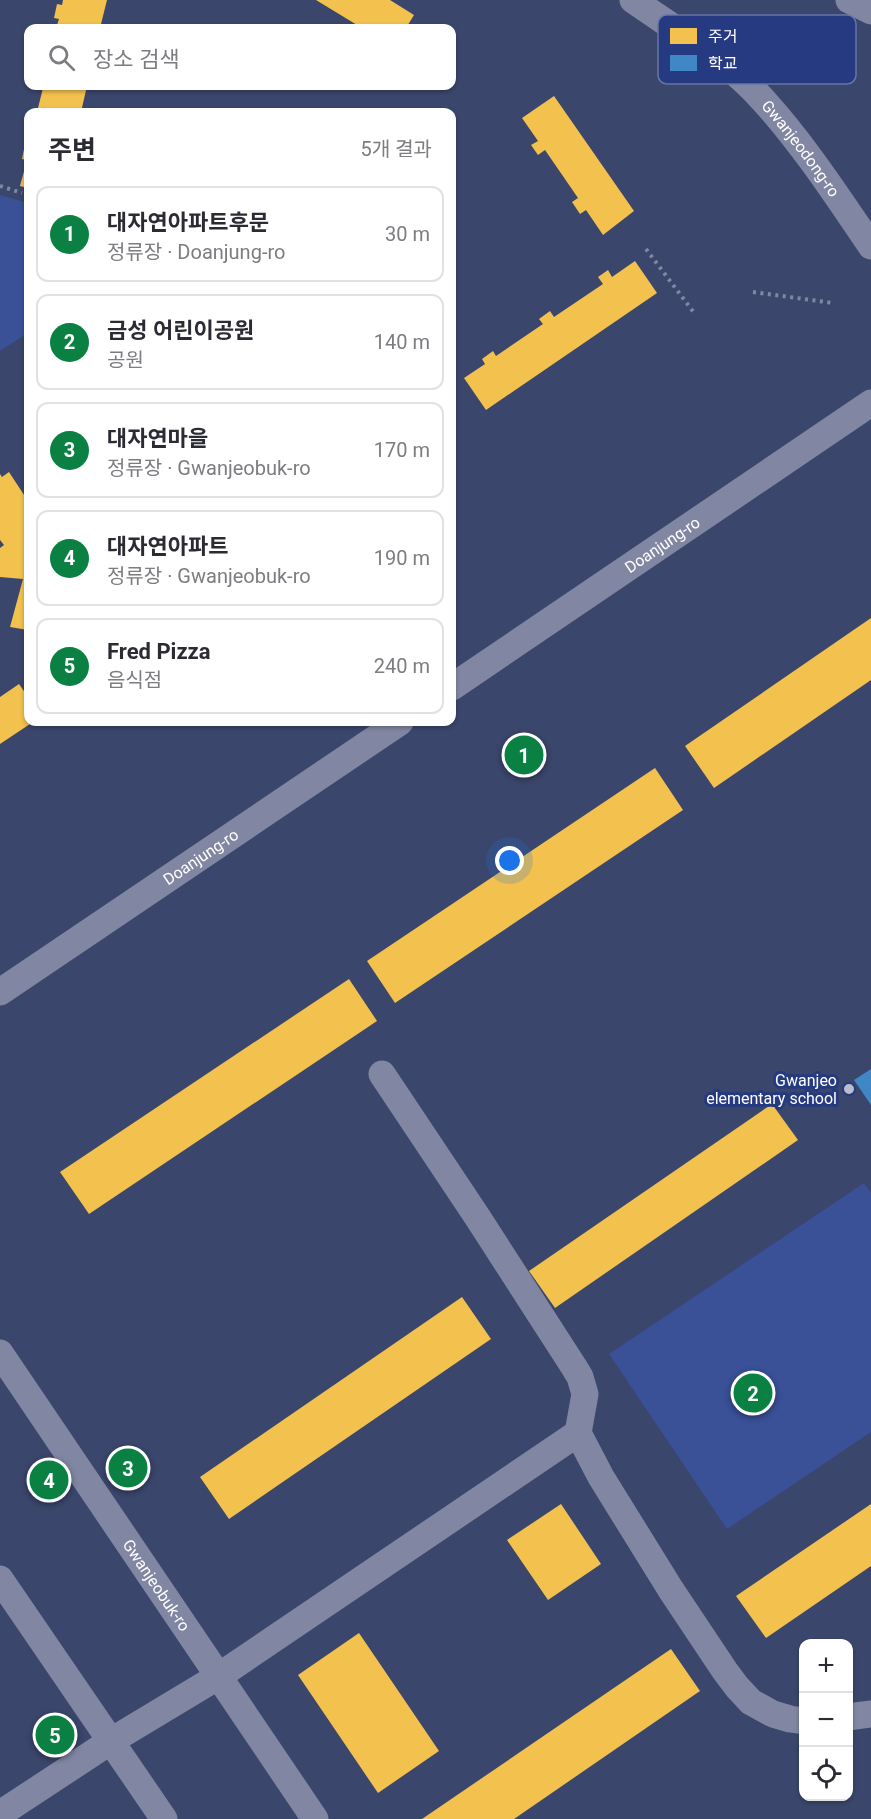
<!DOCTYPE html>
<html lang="ko">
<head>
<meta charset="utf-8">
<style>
	body { margin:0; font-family:Roboto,"Noto Sans KR",sans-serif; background:#f2f2f3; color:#2b2b33 }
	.controls { position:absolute; right:18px; bottom:18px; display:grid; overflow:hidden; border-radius:12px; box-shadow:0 2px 4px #0004 }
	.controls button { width:54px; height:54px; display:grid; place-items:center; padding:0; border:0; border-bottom:2px solid #e1e1e2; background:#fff; color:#2b2b33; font:30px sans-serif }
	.you { position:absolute; left:510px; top:861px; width:21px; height:21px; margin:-15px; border:4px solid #fff; border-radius:50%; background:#1a73e8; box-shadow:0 0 0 9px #1a73e833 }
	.badge { display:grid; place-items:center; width:39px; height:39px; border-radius:50%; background:#0b8043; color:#fff; font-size:20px; font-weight:700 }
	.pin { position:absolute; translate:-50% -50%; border:3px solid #fff; box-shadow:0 2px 6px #0006 }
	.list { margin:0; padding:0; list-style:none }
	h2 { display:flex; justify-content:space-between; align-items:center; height:78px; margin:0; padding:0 24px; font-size:26px }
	h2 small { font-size:20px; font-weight:400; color:#7c7c81 }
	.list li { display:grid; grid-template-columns:39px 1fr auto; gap:18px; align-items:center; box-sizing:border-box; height:96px; margin:0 12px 12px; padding:0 12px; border:2px solid #e1e1e2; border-radius:12px }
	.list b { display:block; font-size:22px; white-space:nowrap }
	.list p { margin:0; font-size:20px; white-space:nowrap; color:#7c7c81 }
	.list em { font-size:20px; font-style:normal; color:#7c7c81 }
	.icon { flex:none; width:33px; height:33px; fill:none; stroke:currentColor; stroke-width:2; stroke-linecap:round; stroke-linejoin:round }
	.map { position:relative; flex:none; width:871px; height:1819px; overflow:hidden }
	.search { position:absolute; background:#fff; box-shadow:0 2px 4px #0004; left:24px; top:24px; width:432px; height:66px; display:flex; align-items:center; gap:15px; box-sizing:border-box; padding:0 21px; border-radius:12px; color:#7c7c81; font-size:22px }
	.panel { position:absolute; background:#fff; box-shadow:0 2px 4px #0004; left:24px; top:108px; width:432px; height:618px; border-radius:12px }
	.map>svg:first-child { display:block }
	.green { fill:#3a5097 }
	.homes { fill:#f2c14e }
	.schools { fill:#3f88c5 }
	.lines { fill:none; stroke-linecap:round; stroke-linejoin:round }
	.path { stroke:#8187a2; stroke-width:4; stroke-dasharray:3 4.5; stroke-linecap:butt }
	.minor { stroke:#8187a2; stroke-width:27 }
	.poi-dot { fill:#babecc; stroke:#263a81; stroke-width:2 }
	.labels { text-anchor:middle; stroke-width:6; stroke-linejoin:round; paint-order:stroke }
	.street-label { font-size:16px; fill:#fff; stroke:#263a81 }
	.poi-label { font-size:16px; fill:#fff; stroke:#263a81; text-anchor:end }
	.key { fill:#263a81; stroke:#6775a7; stroke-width:1.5 }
	.key-label { font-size:16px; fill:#fff }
</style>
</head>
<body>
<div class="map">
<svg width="871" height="1819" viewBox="0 0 871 1819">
	<rect width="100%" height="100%" fill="#3b466c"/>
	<path class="green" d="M0,195L28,203V333L0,351Z
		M864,1183L871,1193V1432L727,1529L609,1354Z"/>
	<path class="homes" d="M63,0H107L100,28H56L59,19L54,18L57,4L62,5Z
		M316,0H390L414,15L406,28H355L357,25Z
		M38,86H87L81,112H37L43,88Z
		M554,96L634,211L603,235L586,210L580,214L572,202L578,198L545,150L538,155L531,145L538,141L522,118Z
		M25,144L28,145V188L20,186L27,160L22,159Z
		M635,261L657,293L486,410L464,378L485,364L482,359L493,351L496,356L543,324L539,319L550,311L554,317L603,284L598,277L608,270L612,277Z
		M9,472L28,501V630L10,627L23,579L0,577V548L4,545L0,540V474L2,477Z
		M871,618V680L714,788L685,746Z
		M19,684L28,697V722H33L0,744V697Z
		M655,768L683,810L395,1003L367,961Z
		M349,979L377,1021L89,1214L60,1172Z
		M772,1104L798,1140L555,1308L529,1271Z
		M462,1297L491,1339L229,1519L200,1477Z
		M561,1504L601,1564L548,1600L507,1540Z
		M871,1504V1566L766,1638L736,1596Z
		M359,1633L439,1751L378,1793L298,1675Z
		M671,1649L700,1691L514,1819H422Z"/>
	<path class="schools" d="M871,1069V1105L854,1080Z"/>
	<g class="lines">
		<path class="path" d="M0,186L22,193
			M646,249L695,314
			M753,292L833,303"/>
		<g class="minor">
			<path id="s1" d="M633,0C677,31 727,59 763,100C803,144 837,196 871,246"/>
			<path d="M849,0L871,11"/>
			<path id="s2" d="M452,687L871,403"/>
			<path id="s3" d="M0,992L400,722"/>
			<path d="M382,1074L478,1218L574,1367L580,1377L585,1394L578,1433L601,1477L671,1590L725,1671L737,1687L751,1702L773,1714L790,1719L804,1721"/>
			<path id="s4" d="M0,1353L315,1819"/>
			<path d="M0,1579L164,1819"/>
			<path d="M848,1717L871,1714"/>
			<path d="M0,1814L111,1741L219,1676L578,1433"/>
		</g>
	</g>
	<circle class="poi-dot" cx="849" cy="1089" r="6"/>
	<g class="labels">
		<g class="street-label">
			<text dy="6" stroke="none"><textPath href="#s1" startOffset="226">Gwanjeodong-ro</textPath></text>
			<text dy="6" stroke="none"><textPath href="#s2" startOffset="254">Doanjung-ro</textPath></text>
			<text dy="6" stroke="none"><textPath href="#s3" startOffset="242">Doanjung-ro</textPath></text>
			<text dy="6" stroke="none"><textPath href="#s4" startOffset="280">Gwanjeobuk-ro</textPath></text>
		</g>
		<g class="poi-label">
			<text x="837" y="1086">Gwanjeo<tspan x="837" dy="18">elementary school</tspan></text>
		</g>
	</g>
	<rect x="658" y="15" width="198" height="69" rx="9" class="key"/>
	<rect x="670" y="28" width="27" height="16" fill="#f2c14e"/>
	<rect x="670" y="55" width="27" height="16" fill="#3f88c5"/>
	<g class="key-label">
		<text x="708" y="42">주거</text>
		<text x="708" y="69">학교</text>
	</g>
</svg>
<div class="controls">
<button>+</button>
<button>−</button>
<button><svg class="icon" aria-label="locate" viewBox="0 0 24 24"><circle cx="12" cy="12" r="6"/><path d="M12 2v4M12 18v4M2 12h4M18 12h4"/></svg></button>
</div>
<div class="you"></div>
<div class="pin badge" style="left:524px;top:755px">1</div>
<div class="pin badge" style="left:753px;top:1393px">2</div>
<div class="pin badge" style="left:128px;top:1468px">3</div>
<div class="pin badge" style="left:49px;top:1480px">4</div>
<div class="pin badge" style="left:55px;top:1735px">5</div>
<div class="search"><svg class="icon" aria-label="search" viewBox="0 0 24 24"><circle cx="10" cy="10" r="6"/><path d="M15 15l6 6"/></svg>장소 검색</div>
<section class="panel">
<h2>주변<small>5개 결과</small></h2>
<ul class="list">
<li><span class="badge">1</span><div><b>대자연아파트후문</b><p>정류장 · Doanjung-ro</p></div><em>30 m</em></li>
<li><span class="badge">2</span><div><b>금성 어린이공원</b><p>공원</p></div><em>140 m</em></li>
<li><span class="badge">3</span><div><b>대자연마을</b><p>정류장 · Gwanjeobuk-ro</p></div><em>170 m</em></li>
<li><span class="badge">4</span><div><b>대자연아파트</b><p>정류장 · Gwanjeobuk-ro</p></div><em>190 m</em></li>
<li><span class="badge">5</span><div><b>Fred Pizza</b><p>음식점</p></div><em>240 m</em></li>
</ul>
</section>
</div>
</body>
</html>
